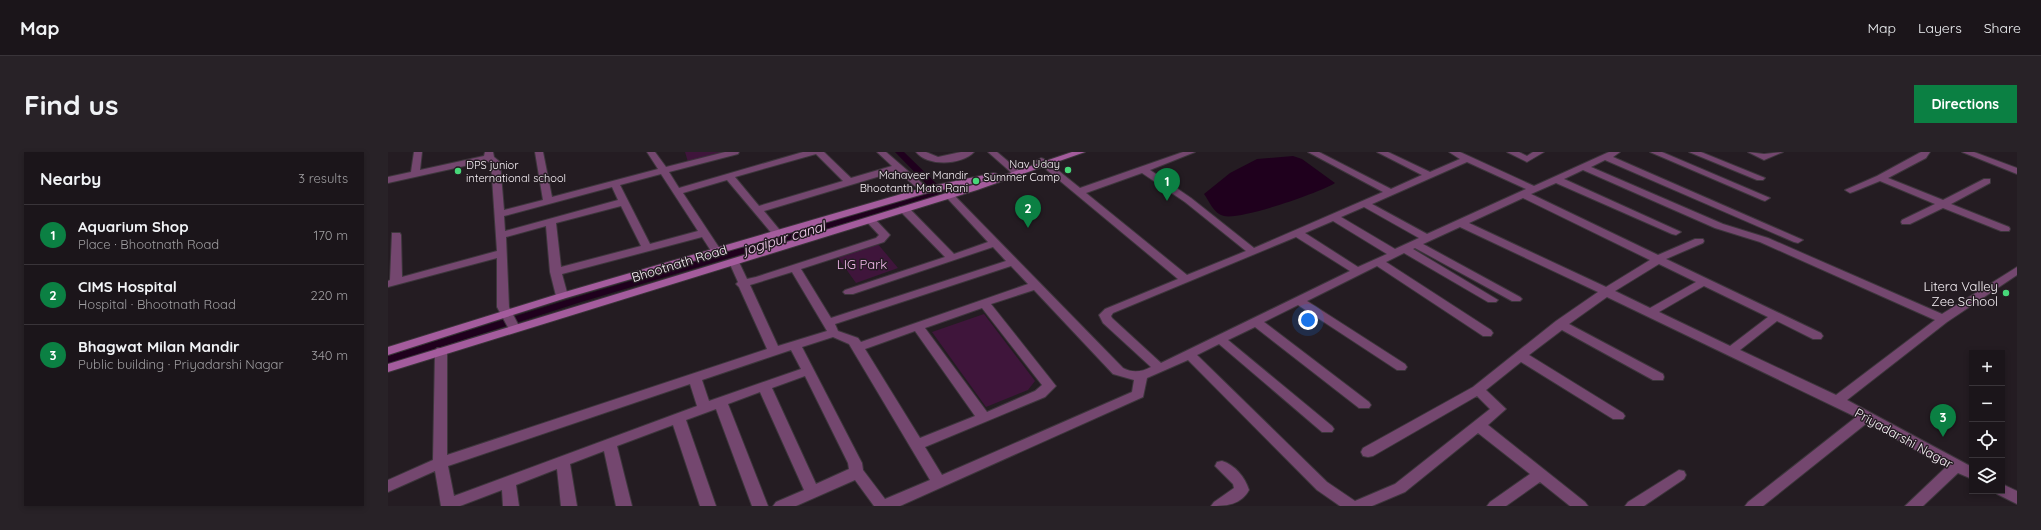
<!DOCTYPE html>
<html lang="en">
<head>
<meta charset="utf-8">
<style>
	body { margin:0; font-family:Quicksand,sans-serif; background:#282227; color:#f1f3f6 }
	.controls { position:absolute; right:12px; bottom:12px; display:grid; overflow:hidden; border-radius:0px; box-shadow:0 2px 6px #0003 }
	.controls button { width:36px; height:36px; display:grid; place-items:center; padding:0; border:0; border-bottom:1px solid #393439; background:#1b151a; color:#f1f3f6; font:20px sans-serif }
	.you { position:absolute; left:920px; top:168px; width:14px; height:14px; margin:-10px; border:3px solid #fff; border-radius:50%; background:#1a73e8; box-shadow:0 0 0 6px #1a73e833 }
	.badge { display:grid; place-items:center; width:26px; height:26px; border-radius:50%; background:#0b8043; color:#fff; font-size:13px; font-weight:700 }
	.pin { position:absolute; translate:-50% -33px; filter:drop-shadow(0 1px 2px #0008) }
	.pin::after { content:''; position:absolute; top:21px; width:14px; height:12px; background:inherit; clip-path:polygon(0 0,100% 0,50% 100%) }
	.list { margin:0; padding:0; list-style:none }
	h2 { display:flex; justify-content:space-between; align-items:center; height:52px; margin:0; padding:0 16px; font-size:17px }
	h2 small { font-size:13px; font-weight:400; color:#a09fa2 }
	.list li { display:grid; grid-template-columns:26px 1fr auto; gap:12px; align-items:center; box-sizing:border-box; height:60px; padding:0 16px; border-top:1px solid #393439 }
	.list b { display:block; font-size:15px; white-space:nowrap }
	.list p { margin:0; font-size:13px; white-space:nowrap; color:#a09fa2 }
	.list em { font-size:13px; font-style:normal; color:#a09fa2 }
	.icon { flex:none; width:22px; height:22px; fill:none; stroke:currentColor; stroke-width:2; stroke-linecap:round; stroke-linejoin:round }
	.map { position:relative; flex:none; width:1629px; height:354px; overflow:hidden; border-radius:0px }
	header { display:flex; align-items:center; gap:24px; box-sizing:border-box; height:56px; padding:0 20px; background:#1b151a; border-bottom:1px solid #393439 }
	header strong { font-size:19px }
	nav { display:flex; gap:22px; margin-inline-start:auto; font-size:14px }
	.intro { display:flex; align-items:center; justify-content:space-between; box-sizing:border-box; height:96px; padding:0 24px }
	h1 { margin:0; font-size:28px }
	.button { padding:10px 18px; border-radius:0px; background:#0b8043; color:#fff; font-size:14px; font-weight:700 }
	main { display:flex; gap:24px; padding:0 24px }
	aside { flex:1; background:#1b151a; border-radius:0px; box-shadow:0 2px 6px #0003 }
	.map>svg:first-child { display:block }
	.green { fill:#3f153b }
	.water { fill:#1f001d }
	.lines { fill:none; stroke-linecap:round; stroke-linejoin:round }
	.canal { fill:#1f001d; fill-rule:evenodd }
	.street-casing { stroke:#3d363c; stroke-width:2 }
	.secondary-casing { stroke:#3d363c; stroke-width:2 }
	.street { fill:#74476f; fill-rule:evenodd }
	.secondary { fill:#a45c9d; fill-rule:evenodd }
	.poi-dot { fill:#47d779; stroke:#241c22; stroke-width:1.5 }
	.labels { text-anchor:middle; stroke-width:3; stroke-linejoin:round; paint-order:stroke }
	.far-poi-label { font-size:11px; fill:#f8f2f7; stroke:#241c22; text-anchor:end }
	.street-label { font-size:13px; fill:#f8f2f7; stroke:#241c22 }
	.park-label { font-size:13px; fill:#f5baed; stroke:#241c22 }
	.poi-label { font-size:13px; fill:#f8f2f7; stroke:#241c22; text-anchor:end }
	.water-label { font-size:14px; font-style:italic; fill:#f9d1f3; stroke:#241c22 }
</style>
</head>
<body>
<header>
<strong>Map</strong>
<nav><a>Map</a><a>Layers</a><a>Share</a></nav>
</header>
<div class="intro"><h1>Find us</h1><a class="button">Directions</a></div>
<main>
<aside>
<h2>Nearby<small>3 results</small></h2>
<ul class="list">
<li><span class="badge">1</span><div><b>Aquarium Shop</b><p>Place · Bhootnath Road</p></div><em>170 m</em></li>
<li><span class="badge">2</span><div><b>CIMS Hospital</b><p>Hospital · Bhootnath Road</p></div><em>220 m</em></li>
<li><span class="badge">3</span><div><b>Bhagwat Milan Mandir</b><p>Public building · Priyadarshi Nagar</p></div><em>340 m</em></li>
</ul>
</aside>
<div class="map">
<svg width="1629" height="354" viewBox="0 0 1629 354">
	<rect width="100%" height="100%" fill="#241c22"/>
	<path class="green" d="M297,0H337L300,10Z
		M489,91L510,116L468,131L448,103Z
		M596,162L647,229L640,238L598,255L544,180Z"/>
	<path class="water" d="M905,4L914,7L947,31C931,41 853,68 836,64C826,62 821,49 816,42L842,21L869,7Z"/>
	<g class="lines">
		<path class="canal" d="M507,0H516L555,38V42L190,151L0,212V204L182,147L545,39Z"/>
		<g class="street-casing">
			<path id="street" d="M26,0H34L32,18L96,4L97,0H105L106,5L112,10L116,58L155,48L147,0H155L164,45L270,17L259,0H267L278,15L337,0H351L350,2L281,20L291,36L415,0H436L463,26L504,14L489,0H498L542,38L540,40H534L509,19L376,59L395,82L390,85L386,84L339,28L295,41L334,100L333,102H325L314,85L174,122L180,144L174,147L168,144L162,120L158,74L118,85L121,155L132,176L126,180L122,179L109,155V106L0,135V129L2,128L4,81H12L13,83L14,125L109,99L103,11L99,9L0,31V25L23,20ZM428,2L455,29L371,54L347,25ZM273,22L310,79L262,92L232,33ZM224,35L230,48L117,79L116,64ZM233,54L253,94L173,115L168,71Z
				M528,0H538L550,5L573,0H586C574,13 540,15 528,0Z
				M600,0H609L634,21L629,24L626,23Z
				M795,0H807L762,18L803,46L866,96L995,40L920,0H931L1003,37L1034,23L989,0H1000L1042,20L1072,7L1061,0H1072L1146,34L1221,0H1232L1225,5L1415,88L1410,91L1406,90L1217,8L1203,15L1335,72L1380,86L1554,162L1629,115V123L1559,170L1459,248L1584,315V327L1570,321L1535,354H1517L1558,315L1479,271L1375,354H1357L1360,350L1468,265L1219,145L1181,172L1275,222L1276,225L1275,228H1265L1174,178L1141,203L1235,261L1237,264L1235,267H1225L1133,210L1098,238L1118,257L1100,273L1197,350L1200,354H1182L1152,330L1118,354H1099L1102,350L1142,322L1090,281L1017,340L984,354H952L929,338L800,208L759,226L755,245L512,354H486L467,328L408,354H385L388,350L416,338L372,240L340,252L380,354H364L328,257L298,268L328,354H312L285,273L229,294L244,354H228L216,299L182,312L189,354H173L169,317L128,333L131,354H115L114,338L72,354H53L47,319L0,340V328L45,308L47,199L49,196H57L59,199V303L379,197L351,135L348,132L350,130L341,110L342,108H350L359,127L368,125L488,86L491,83L477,68L482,65L486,66L502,83L496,90L413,117L443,166L618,109L605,95L465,142H457L455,140L457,138L557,105L512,59L511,57L512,55H520L566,102L600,90L559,46L557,44L562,41L565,42L735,216C744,221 754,220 763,215L715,171L711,163L717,157L790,127L648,9L653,6L656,7L692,36ZM1079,10L1138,37L1039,82L984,52ZM1195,18L1327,76L1372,90L1547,168L1448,243L1352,198L1389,169L1425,187H1433L1435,184L1433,181L1278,107L1315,91L1316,89L1315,87H1307L1270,103L1143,42L1168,31L1284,82L1288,83L1293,80L1176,27ZM754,21L797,50L858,99L799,123L698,41ZM1135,46L1262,108L1218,135L1081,71ZM976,55L1031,86L1007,97L953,65ZM945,69L999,102L970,115L917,81ZM1072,75L1210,140L1168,169L1085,235L975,296L973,300L975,304L980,305L985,304L1089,244L1102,257L1007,332L967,349L939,330L809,203L831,192L934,280H944L946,277L944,274L840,188L867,175L971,256H981L983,253L981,250L876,170L910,153L1009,218H1017L1019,215L1017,212L919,149L989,114L1095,184H1103L1105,181L1103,178L998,110L1016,101L1100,150H1108L1110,148L1025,97L1027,96L1124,149H1132L1134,147L1132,145L1035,92ZM908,85L962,119L773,211L724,166L723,164L725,161ZM1271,112L1308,130L1262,156L1227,139ZM623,114L640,132L473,190L470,186L450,179L447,172ZM404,120L439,179L390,194L362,133ZM1316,134L1380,165L1342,194L1271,160ZM646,138L725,222L746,228L744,240L554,323L537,295L657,245L668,234L603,152ZM594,156L654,233L647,239L599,260L537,176ZM527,179L587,264L532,286L477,197ZM445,185L461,192L542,328L497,347L475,318L474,311L414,195ZM403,198L413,217L321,249L314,228ZM417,224L460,311L461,317L428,332L384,236ZM302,232L309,254L66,344L60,314Z
				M1119,0H1131L1139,4L1145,0H1156L1139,10Z
				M1262,0H1274L1382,46L1377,49L1374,48Z
				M1301,0H1313L1377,26L1375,28H1369Z
				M1360,0L1376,2L1395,0L1376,8Z
				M1533,0H1542L1538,6L1500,26L1555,48L1596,27H1602V31L1563,52L1621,75L1622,77L1621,79H1613L1555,56L1522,72H1514L1513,70L1514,68L1547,52L1492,29L1465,40L1462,41L1457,38L1489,24Z
				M1574,0H1586L1629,16V22Z
				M834,309C847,313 857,325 861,338C853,353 838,354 823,354L826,350L846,336L845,332L827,314L829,310Z
				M1291,318L1296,319L1298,323L1296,327L1256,354H1237L1240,350Z
				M1614,332L1629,339V352L1609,342L1607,339H1614Z"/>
		</g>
		<g class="secondary-casing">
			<path id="secondary" d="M684,0H697L589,38L0,220V212L601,28L539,41L178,146L0,203V195L170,142L534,36L606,21L609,22L610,25Z"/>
		</g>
		<use href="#street" class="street"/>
		<use href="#secondary" class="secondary"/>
	</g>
	<g class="poi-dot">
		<circle cx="680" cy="18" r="4"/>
		<circle cx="70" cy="19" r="4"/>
		<circle cx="588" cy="29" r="4"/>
		<circle cx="1618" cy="141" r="4"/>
	</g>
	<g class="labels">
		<g class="far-poi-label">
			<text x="672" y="16">Nav Uday<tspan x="672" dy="13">Summer Camp</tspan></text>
			<text x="78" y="17" text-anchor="start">DPS junior<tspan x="78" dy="13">international school</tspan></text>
			<text x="580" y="27">Mahaveer Mandir<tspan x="580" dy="13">Bhootanth Mata Rani</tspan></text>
		</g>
		<g class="street-label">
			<text transform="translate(291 111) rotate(-17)" y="5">Bhootnath Road</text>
			<text transform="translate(1516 286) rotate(29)" y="5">Priyadarshi Nagar</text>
		</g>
		<g class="park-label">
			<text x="474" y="117">LIG Park</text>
		</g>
		<g class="poi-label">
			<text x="1610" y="139">Litera Valley<tspan x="1610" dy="15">Zee School</tspan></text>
		</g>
		<g class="water-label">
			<text transform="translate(396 86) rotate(-17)" y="5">jogipur canal</text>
		</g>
	</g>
</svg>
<div class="controls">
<button>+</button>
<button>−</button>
<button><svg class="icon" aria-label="locate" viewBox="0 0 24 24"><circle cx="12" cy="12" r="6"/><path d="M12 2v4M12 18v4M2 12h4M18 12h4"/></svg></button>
<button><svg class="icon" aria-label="layers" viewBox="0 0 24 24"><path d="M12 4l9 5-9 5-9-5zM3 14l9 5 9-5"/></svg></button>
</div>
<div class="you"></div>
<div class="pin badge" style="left:779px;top:49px">1</div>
<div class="pin badge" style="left:640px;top:76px">2</div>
<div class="pin badge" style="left:1555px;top:285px">3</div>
</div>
</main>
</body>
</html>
